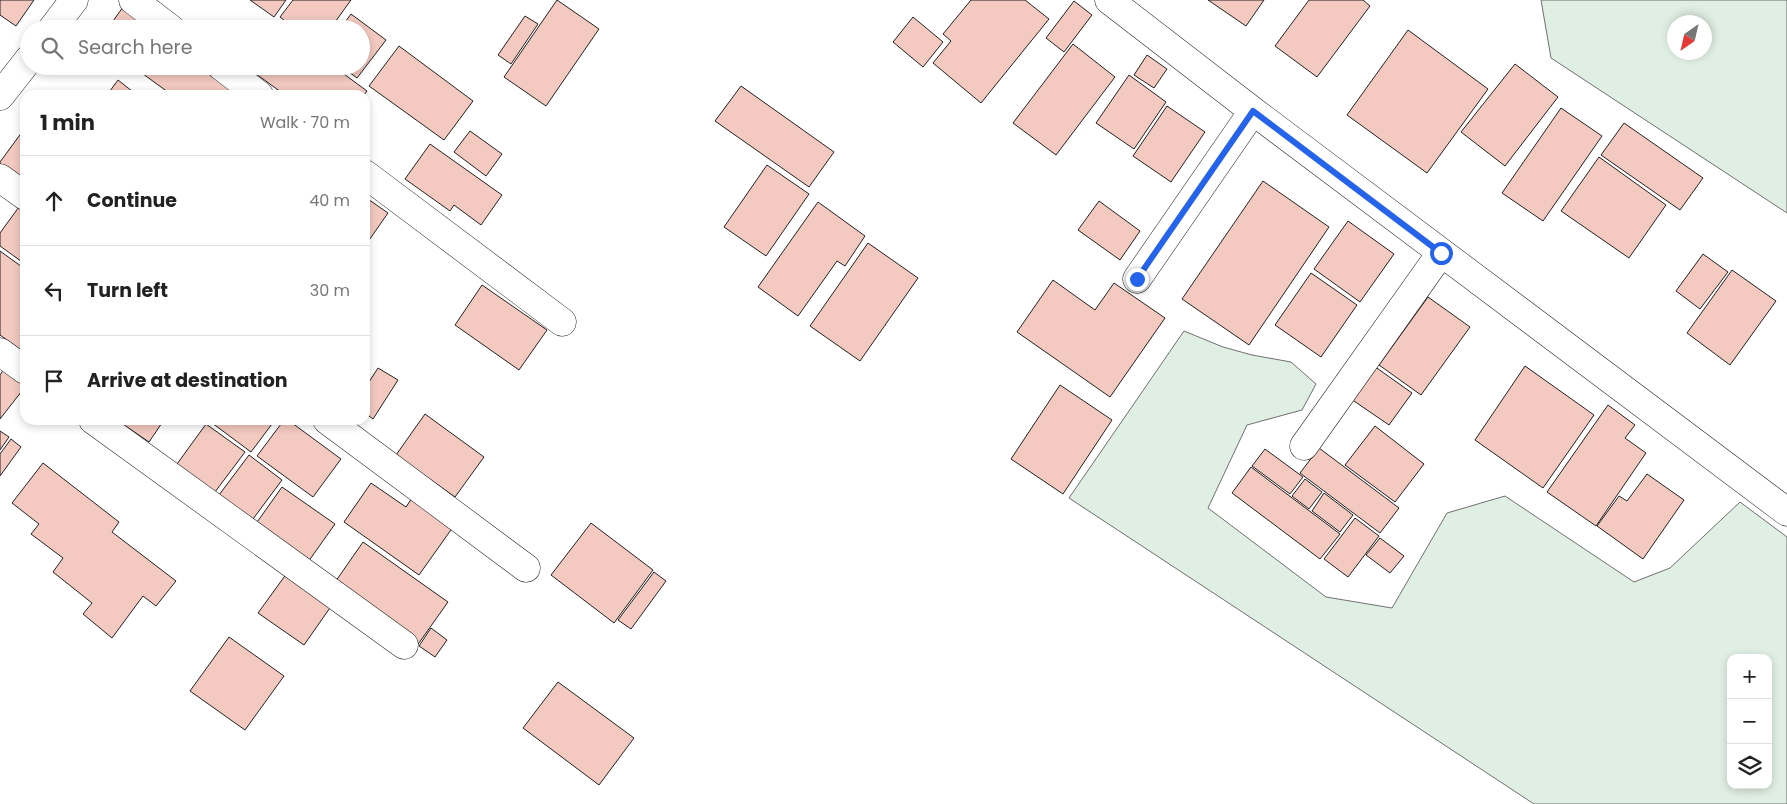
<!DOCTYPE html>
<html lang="en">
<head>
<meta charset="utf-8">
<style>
	body { margin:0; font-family:Poppins,sans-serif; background:#f6f6f6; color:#222 }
	.controls { position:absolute; right:15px; bottom:15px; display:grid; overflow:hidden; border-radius:10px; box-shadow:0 2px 8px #0003 }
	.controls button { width:45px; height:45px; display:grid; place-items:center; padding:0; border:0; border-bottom:1px solid #e0e0e0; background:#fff; color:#222; font:25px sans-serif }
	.compass { position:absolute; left:1667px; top:15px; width:45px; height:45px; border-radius:50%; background:#fff; box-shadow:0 2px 8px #0003; rotate:214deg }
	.stop { position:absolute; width:15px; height:15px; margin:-11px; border:4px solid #2563eb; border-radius:50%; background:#fff }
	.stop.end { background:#2563eb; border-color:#fff; box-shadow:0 1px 5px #0008 }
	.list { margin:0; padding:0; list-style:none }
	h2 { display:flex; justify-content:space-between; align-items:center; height:65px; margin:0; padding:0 20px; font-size:21px }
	h2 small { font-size:16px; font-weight:400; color:#767676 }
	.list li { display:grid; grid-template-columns:32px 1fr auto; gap:15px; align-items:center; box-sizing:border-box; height:90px; padding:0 20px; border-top:1px solid #e0e0e0 }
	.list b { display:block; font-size:19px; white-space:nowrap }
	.list em { font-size:16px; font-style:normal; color:#767676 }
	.icon { flex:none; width:28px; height:28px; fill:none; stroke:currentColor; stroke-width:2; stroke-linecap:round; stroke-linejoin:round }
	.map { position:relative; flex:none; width:1787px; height:804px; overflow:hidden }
	.search { position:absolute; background:#fff; box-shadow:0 2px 8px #0003; left:20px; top:20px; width:350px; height:55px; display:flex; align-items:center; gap:12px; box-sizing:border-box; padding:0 18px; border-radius:28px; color:#767676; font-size:19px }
	.panel { position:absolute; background:#fff; box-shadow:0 2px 8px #0003; left:20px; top:90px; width:350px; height:335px; border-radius:15px }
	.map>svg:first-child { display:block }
	.green { fill:#e0efe3; stroke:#6f6f6f; fill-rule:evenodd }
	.building { fill:#f3c9c0; stroke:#222 }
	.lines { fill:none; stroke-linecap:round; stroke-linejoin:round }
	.minor-casing { stroke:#222; stroke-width:29 }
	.minor { stroke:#fff; stroke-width:28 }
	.route { stroke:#2563eb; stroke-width:6 }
</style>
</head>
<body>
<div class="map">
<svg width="1787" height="804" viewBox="0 0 1787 804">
	<rect width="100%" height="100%" fill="#fff"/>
	<path class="green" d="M1541,0H1787V213L1551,58ZM1674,22H1704V52H1674Z
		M1184,331L1223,347L1252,355L1291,362L1316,384L1302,410L1247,425L1208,508L1326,597L1392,608L1447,513L1505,496L1634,582L1670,568L1740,502L1787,537V804H1534L1069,498ZM1731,658H1768V785H1731Z"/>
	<path class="building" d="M0,0H34L16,26L0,15Z
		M128,0L150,16L141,29H123L113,21Z
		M250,0H286L274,17Z
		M293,0H351L330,29H295L280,17Z
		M557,0L599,29L546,106L504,77Z
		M971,0H1025L1049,19L981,103L933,63L951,41L943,34Z
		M1208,0H1264L1246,26Z
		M1309,0H1363L1370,6L1317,77L1275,46Z
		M1074,1L1092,15L1064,52L1046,38Z
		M351,14L386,40L357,78L341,66H361V29H340Z
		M525,16L538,24L511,64L498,55Z
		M913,17L943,42L923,67L893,42Z
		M1408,30L1488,89L1427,173L1347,115Z
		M1073,44L1115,77L1056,155L1013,123Z
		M399,46L473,101L444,140L369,86Z
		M1147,55L1167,69L1154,88L1134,75Z
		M1515,64L1558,97L1505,166L1461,132Z
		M132,66H211L242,95H172Z
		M256,66H333L367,91L364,95H285L252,71Z
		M1129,75L1166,102L1134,149L1096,123Z
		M118,80L137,95H107Z
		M741,86L834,152L809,187L715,121Z
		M1167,106L1205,132L1171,182L1133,156Z
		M1561,108L1602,136L1543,221L1502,193Z
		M1624,123L1703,178L1680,210L1601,155Z
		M25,128V193L0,175V162Z
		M470,131L502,154L486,176L454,152Z
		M430,144L502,195L481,225L454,205L450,211L405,179Z
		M1599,157L1666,205L1629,258L1561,211Z
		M767,165L809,194L766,256L724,227Z
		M1263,181L1329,227L1249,345L1182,299Z
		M365,197L388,213L365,246Z
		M24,200H25V264L0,246V233Z
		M1099,201L1140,231L1120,260L1078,230Z
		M818,202L865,236L845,266L837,261L798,316L758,287Z
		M1348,221L1394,254L1360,302L1314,269Z
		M868,243L918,278L860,361L810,326Z
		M0,251L25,269V353L0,335Z
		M1703,254L1728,272L1700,309L1676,291Z
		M1732,270L1776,301L1730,365L1687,333Z
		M1311,273L1357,305L1321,357L1275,325Z
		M1053,280L1095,310L1114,283L1165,318L1110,397L1017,332Z
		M482,285L547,330L519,370L455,325Z
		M1428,297L1470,327L1421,395L1379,365Z
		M1374,366L1412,393L1389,425L1351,399Z
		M1525,366L1594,415L1543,488L1475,440Z
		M378,368L398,380L373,419L365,413V388Z
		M4,369L25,385V387L0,419V375Z
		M1060,385L1112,420L1063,494L1011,459Z
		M1608,405L1635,425L1625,438L1646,453L1596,526L1547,492Z
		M425,414L484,457L455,497L396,455Z
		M117,420H164L149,442Z
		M208,420H275L251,452Z
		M284,420H288L341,459L313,497L257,456Z
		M206,424L245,452L215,492L177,464Z
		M1375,426L1424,464L1395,502L1345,465Z
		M0,431L9,437L0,450Z
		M11,439L21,447L0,476V454Z
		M1319,448L1399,508L1380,533L1300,473Z
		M1265,449L1303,477L1290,494L1252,466Z
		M249,455L282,480L253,519L219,495Z
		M43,463L119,522L112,532L176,581L156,606L143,596L112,638L83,614L92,603L53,572L63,558L31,534L39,524L12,503Z
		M1251,467L1340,534L1320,559L1232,493Z
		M1647,474L1684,500L1643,559L1597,526L1619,496L1627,501Z
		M1305,479L1322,492L1309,509L1292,496Z
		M371,483L406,507L412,498L453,527L419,575L344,522Z
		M282,487L335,524L308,562L255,525Z
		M1324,493L1353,515L1340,532L1312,511Z
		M1355,518L1379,536L1348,577L1324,559Z
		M591,523L653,570L614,623L551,575Z
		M1380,538L1404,556L1390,573L1366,555Z
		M363,542L448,602L416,647L331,588Z
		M654,572L666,581L631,629L618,620Z
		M287,573L332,605L304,645L258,613Z
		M431,628L447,640L435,657L419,646Z
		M229,637L284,676L245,730L190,691Z
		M558,682L634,738L599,785L523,728Z"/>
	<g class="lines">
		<g class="minor-casing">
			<path id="minor" d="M133,0L171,29
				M1109,0L1253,111L1787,512
				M52,29L74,0
				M221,66L259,95
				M0,96L29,59
				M365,174L562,322
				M0,178L25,196
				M1137,279L1253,111
				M0,352L25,370
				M93,420L404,645
				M327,420L526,568
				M1304,446L1441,253"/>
		</g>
		<use href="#minor" class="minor"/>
	</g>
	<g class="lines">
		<path class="route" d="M1137,279L1253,111L1441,253"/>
	</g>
</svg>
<div class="controls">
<button>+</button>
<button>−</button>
<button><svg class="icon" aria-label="layers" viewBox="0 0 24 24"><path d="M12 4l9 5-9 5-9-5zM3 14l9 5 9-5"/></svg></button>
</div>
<svg class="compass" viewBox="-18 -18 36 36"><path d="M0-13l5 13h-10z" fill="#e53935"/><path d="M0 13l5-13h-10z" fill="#767676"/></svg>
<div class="stop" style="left:1441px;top:253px"></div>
<div class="stop end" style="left:1137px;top:279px"></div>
<div class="search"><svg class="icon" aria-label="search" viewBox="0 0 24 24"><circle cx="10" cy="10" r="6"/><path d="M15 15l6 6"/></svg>Search here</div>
<section class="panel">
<h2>1 min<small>Walk · 70 m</small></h2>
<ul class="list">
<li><svg class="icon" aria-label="ahead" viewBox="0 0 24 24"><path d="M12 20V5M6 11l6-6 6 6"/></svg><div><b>Continue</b></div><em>40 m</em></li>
<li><svg class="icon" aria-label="left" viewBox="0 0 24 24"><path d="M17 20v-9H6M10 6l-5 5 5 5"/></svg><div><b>Turn left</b></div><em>30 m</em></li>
<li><svg class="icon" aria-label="arrive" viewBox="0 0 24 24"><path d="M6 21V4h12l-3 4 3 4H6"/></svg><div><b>Arrive at destination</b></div></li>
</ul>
</section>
</div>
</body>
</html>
